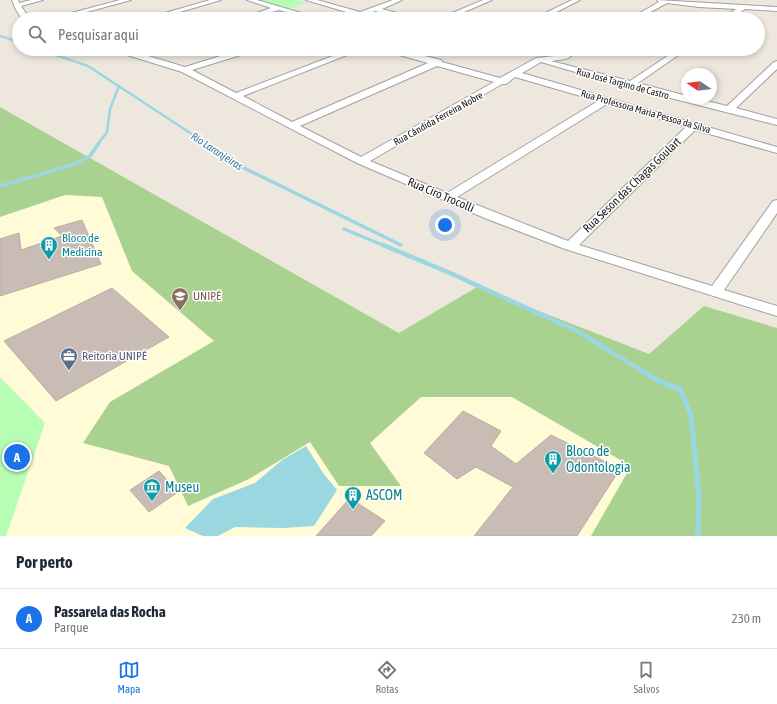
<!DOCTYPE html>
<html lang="pt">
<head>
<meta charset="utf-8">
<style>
	body { margin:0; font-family:"Asap Condensed",sans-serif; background:#f6f6f7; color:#1f2937 }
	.compass { position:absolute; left:681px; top:68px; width:36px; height:36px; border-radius:50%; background:#fff; box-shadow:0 2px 6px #0003; rotate:283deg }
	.you { position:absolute; left:445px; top:225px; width:14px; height:14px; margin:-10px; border:3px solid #fff; border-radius:50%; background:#1a73e8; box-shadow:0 0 0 6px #1a73e833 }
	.badge { display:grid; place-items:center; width:26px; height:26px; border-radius:50%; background:#1a73e8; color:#fff; font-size:13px; font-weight:700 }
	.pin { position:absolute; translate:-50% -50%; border:2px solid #fff; box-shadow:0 1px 4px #0006 }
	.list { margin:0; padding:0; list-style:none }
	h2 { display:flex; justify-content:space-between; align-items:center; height:52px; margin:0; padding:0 16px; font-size:17px }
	h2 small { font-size:13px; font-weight:400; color:#747a83 }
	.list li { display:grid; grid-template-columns:26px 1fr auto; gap:12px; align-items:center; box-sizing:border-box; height:60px; padding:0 16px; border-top:1px solid #e0e1e3 }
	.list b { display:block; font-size:15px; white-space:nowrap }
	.list p { margin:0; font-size:13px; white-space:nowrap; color:#747a83 }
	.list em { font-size:13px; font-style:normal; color:#747a83 }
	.icon { flex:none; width:22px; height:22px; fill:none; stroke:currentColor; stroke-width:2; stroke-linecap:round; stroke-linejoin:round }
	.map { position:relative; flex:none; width:777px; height:536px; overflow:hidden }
	.search { position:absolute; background:#fff; box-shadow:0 2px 6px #0003; left:12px; right:12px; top:12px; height:44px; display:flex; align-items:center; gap:10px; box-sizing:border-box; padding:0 14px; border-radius:22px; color:#747a83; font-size:15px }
	.sheet { height:112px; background:#fff }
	nav { display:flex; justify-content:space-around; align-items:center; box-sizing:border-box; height:56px; border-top:1px solid #e0e1e3; background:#fff; font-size:11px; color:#747a83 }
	nav a { display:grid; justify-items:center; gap:2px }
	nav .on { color:#1a73e8 }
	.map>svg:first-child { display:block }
	.education { fill:#fffbd6 }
	.forest { fill:#a9d18f }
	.park { fill:#b7feb5 }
	.water { fill:#9ad7e0 }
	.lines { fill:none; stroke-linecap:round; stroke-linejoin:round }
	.stream-far4 { stroke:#9ad7e0; stroke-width:2 }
	.stream-far3 { stroke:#9ad7e0; stroke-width:2.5 }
	.stream-far2 { stroke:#9ad7e0; stroke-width:3.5 }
	.stream-far1 { stroke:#9ad7e0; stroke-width:4.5 }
	.stream { stroke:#9ad7e0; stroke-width:5.5 }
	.building { fill:#c9bcb5; stroke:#c0aba0 }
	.street-casing { stroke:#a1a1a1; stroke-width:2 }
	.street { fill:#fff; fill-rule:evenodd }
	.labels { text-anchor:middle; stroke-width:3; stroke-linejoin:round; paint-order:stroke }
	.far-street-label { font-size:10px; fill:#1a1a1a; stroke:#fff }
	.far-water-label { font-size:11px; font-style:italic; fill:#3b78a0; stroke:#fff }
	.street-label { font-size:12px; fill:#1a1a1a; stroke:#fff }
	.culture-label { font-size:12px; fill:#0d838f; stroke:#fff; text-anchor:start }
	.education-label { font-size:12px; fill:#785e54; stroke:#fff; text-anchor:start }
	.service-label { font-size:12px; fill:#4e5e75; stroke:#fff; text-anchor:start }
	.near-culture-label { font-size:14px; fill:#0d838f; stroke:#fff; text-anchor:start }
</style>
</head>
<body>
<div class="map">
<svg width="777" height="536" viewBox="0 0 777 536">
	<rect width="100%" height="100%" fill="#ede7de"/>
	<path class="education" d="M0,107L512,397L751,536H0Z"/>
	<path class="forest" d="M0,107L399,333L477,287L649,354L704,306L777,328V536H591L631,466L512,397H421L370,443L401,486H339L310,442L249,479L188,506L169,466L83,443L110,402L214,341L132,271L102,197L65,195L0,217Z"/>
	<path class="park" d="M255,0H296L306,3L287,9Z
		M0,377L45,423L6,536H0Z"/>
	<path class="water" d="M306,446L323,473L337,490L314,526L283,528L235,527L218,536H203L185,528L213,499L255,483L282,460Z"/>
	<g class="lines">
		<path class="stream-far4" d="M0,36L19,42
			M38,49L82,64"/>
		<path class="stream-far3" d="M79,63L88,66L207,144
			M98,144L107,132L110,109L119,86"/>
		<path class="stream-far2" d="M206,143L240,166L401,245
			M0,186L72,165L90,156L99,143
			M344,229L385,246"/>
		<path class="stream-far1" d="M383,245L450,273L577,331L647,374"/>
		<path class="stream" d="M646,373L658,381L680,389L691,415L699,496L698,536"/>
	</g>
	<path class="building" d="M82,220L101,264L0,296V239L19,233L21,250L62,236L54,228Z
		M112,288L169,337L56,401L4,341Z
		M463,411L501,431L491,446L516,464L551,435L620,469L577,536H474L513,487L476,467L457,479L424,453Z
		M159,471L178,492L149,512L130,490Z
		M350,498L385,521L371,536H316Z"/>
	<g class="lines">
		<g class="street-casing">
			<path id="street" d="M12,0H18L19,3L31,0H43L21,6L30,19H22L16,10Z
				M120,0H131L61,19H49Z
				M210,0H221L156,19H144Z
				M247,0H257L322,19H310L279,10L250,19H239L271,8Z
				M306,0H317L360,12L393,0H402L382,9L419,19H406L375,11L353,19H342L353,14Z
				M483,0H492L448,19H438Z
				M572,0H580L543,19H533Z
				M657,0L777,7V11L745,9L731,19H722L736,9L699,7L667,3L638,19H629L659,2Z
				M113,49H125L185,67L243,49H255L254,51L192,70L236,93L351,49H362L243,96L292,122L428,63L385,51L384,49H397L441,60L442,62L500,78L536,58L554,56L532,51L531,49H546L561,52L562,54L573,49H583L566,59L551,61L630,81L678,49H687L638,83L687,96V98H695L727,106L774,62L777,61V69L736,108L777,119V125L627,87L541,62L522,73L777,147V153L695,130L579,245L712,286L773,201L777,200V213L724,290L777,306V316L565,249L487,219L357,163L182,72L114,51ZM437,66L494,82L361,157L300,126ZM515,77L598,101L447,193L370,161L502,84H506ZM607,104L686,127L568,241L457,197Z"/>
		</g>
		<use href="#street" class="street"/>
	</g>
	<defs>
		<g id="building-pin" transform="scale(0.9)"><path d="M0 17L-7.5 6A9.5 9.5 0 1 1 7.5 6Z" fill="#0f9aa8" stroke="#fff"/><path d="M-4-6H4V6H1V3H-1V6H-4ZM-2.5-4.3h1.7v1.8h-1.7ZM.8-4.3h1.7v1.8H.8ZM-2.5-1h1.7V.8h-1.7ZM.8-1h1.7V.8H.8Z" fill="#fff"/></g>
		<g id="university-pin" transform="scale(0.9)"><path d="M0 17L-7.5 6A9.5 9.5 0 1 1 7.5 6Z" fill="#8d6e63" stroke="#fff"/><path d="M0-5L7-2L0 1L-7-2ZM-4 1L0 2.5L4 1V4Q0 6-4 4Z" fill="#fff"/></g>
		<g id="office-pin" transform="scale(0.9)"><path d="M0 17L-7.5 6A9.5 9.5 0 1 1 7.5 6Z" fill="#5c6f8a" stroke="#fff"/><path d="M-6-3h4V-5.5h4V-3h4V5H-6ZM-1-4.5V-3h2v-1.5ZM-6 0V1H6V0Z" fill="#fff"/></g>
		<g id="museum-pin" transform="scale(0.9)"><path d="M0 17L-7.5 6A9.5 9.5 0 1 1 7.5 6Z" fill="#0f9aa8" stroke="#fff"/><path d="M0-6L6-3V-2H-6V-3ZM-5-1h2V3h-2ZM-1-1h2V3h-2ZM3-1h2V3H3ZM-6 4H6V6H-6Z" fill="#fff"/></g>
	</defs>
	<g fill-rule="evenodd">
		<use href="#building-pin" x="49" y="245"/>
		<use href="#university-pin" x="180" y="296"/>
		<use href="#office-pin" x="69" y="356"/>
		<use href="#building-pin" x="553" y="459"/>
		<use href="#museum-pin" x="152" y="487"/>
		<use href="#building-pin" x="353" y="495"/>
	</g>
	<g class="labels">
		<g class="far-street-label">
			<text transform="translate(623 83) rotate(15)" y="4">Rua José Targino de Castro</text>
			<text transform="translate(646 111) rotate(16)" y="4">Rua Professora Maria Pessoa da Silva</text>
			<text transform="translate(438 118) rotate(-29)" y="4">Rua Cândida Ferreira Nobre</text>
		</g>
		<g class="far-water-label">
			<text transform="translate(217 151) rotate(33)" y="4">Rio Laranjeiras</text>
		</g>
		<g class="street-label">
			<text transform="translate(632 185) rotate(-44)" y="4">Rua Seson das Chagas Goulart</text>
			<text transform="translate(441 195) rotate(23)" y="4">Rua Ciro Trocolli</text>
		</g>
		<g class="culture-label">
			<text x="62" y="242">Bloco de<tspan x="62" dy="14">Medicina</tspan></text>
		</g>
		<g class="education-label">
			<text x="193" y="300">UNIPÊ</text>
		</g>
		<g class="service-label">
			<text x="82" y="360">Reitoria UNIPÊ</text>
		</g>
		<g class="near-culture-label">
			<text x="566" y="456">Bloco de<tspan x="566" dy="16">Odontologia</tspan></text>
			<text x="165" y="492">Museu</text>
			<text x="366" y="500">ASCOM</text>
		</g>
	</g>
</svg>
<svg class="compass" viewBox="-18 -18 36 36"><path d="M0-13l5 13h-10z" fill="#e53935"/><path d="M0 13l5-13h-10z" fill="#747a83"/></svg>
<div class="you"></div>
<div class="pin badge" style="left:17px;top:457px">A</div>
<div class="search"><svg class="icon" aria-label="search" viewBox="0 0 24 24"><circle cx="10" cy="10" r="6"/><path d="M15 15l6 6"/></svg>Pesquisar aqui</div>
</div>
<section class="sheet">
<h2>Por perto<small></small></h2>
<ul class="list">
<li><span class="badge">A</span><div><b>Passarela das Rocha</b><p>Parque</p></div><em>230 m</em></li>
</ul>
</section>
<nav>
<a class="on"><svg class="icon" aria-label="map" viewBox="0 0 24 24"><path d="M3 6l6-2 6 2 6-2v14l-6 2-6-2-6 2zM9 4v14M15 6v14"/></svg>Mapa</a>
<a><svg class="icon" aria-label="directions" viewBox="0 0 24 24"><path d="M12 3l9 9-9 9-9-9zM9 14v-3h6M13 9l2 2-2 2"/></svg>Rotas</a>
<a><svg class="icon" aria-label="saved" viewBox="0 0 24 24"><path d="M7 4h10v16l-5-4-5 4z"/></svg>Salvos</a>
</nav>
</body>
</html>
